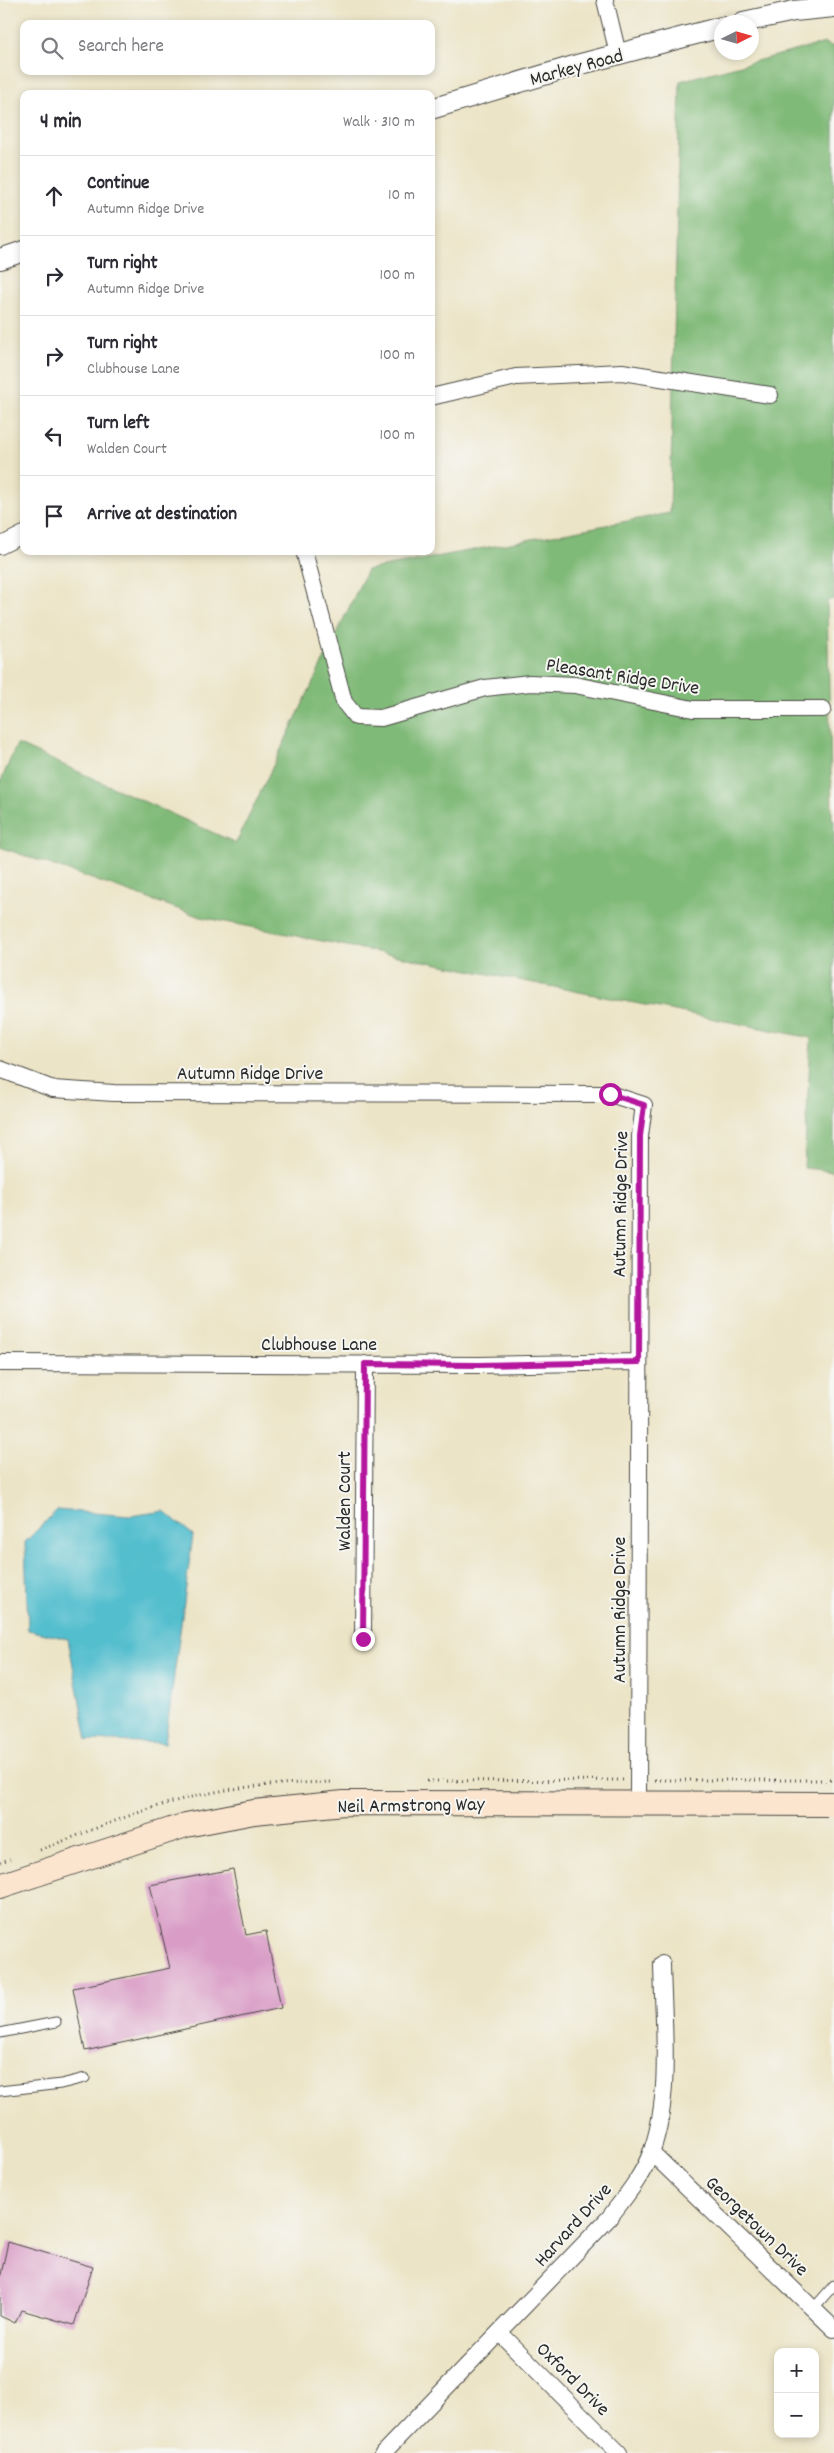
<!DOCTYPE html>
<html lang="en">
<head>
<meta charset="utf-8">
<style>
	body { margin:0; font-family:Dekko,sans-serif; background:#f2f2f3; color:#2b2b33 }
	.controls { position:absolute; right:15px; bottom:15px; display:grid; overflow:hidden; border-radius:10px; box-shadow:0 2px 8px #0003 }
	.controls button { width:45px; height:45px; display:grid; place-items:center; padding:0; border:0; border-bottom:1px solid #e1e1e2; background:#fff; color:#2b2b33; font:25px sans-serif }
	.compass { position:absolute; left:714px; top:15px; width:45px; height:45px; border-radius:50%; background:#fff; box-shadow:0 2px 8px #0003; rotate:85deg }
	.stop { position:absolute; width:15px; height:15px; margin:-11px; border:4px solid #b5179e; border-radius:50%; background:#fff }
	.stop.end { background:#b5179e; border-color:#fff; box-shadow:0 1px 5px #0008 }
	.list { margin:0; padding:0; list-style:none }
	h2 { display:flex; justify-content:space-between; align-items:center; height:65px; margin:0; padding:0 20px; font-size:21px }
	h2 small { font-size:16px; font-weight:400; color:#7c7c81 }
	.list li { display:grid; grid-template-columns:32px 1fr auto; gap:15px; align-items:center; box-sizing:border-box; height:80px; padding:0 20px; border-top:1px solid #e1e1e2 }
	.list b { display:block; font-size:19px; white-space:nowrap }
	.list p { margin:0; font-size:16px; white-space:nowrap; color:#7c7c81 }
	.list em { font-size:16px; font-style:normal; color:#7c7c81 }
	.icon { flex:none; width:28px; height:28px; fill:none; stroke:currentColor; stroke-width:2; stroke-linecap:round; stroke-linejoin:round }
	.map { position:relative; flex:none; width:834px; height:2453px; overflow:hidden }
	.search { position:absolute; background:#fff; box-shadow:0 2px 8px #0003; left:20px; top:20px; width:415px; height:55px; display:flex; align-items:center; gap:12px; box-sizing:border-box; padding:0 18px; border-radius:10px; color:#7c7c81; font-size:19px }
	.panel { position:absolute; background:#fff; box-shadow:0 2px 8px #0003; left:20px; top:90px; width:415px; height:465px; border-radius:10px }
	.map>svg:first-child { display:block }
	.forest { fill:#80ba78; stroke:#567252 }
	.water { fill:#53bece; stroke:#3f747c }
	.building { fill:#d99cc6 }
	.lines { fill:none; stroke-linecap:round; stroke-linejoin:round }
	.service-casing { stroke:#484742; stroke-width:11 }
	.minor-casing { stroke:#484742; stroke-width:18 }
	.tertiary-casing { stroke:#484742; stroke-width:22 }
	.secondary-casing { stroke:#484742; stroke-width:26 }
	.path { stroke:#484742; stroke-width:3; stroke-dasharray:1 4; stroke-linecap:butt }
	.service { stroke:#fff; stroke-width:9 }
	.minor { stroke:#fff; stroke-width:16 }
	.tertiary { stroke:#fff; stroke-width:20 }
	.secondary { stroke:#fbe5cf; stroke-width:24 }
	.route { stroke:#b5179e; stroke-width:6 }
	.labels { text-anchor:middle; stroke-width:4; stroke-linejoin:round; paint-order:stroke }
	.street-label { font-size:20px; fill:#2b2b2b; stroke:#f6f6f2 }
</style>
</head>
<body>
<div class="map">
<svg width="834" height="2453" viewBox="0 0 834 2453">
	<rect width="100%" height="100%" fill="#f6f6f2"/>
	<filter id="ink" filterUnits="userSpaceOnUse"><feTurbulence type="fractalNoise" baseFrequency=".02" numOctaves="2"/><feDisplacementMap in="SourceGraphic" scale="10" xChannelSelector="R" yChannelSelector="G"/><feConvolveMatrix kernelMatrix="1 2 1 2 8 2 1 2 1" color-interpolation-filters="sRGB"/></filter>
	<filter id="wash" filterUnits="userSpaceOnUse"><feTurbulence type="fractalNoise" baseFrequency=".0096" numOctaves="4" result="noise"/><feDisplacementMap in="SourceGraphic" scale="20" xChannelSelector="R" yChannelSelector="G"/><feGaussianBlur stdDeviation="1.12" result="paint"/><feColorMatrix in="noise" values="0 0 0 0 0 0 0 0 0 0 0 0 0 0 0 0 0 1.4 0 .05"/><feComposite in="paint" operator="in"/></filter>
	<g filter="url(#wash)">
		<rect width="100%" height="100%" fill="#ece4c6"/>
		<path class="forest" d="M825,43L834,47V599L827,601L832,819L834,820V1171L804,1168L811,1038L201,917L0,847V783L17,744L236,843L367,570L670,513L680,81Z"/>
		<path class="water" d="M57,1510L130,1516L164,1511L193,1535L165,1743L87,1740L68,1639L28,1630L25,1542Z"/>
		<g id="blocks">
			<path class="building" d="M233,1869L246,1935L266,1931L281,2008L85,2051L73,1988L170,1968L150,1885Z
				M8,2242L93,2267L74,2325L21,2310L15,2323L0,2316V2279Z"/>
		</g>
	</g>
	<g filter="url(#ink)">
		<use href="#blocks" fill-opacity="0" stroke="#484742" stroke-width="1"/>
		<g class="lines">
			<g class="service-casing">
				<path id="service" d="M0,2033L56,2022
					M0,2091L61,2084L85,2078
					M813,2309L834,2285"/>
			</g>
			<g class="minor-casing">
				<path id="minor" d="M605,0L618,54
					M431,397L516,377L622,372L770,395
					M0,546L24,534
					M304,551L344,702L356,717L381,718L485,688L530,683L575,685L693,709H823
					M0,1069L53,1089L114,1093L610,1094L644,1105L640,1136L638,1804
					M0,1363L479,1365L639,1362
					M363,1639L365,1364
					M651,2152L834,2329
					M500,2333L619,2453
					M383,2453L609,2218C625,2197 643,2176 652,2150C672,2093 663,2024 662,1964"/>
			</g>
			<g class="tertiary-casing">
				<path id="tertiary" d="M743,22L794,11L834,7
					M431,109L577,65L722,27
					M0,259L24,251"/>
			</g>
			<g class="secondary-casing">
				<path id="secondary" d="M0,1886L186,1825L254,1812L344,1803L834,1804"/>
			</g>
			<path class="path" d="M655,1780H834
				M427,1781L623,1780
				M40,1850C95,1829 152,1804 210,1793C250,1785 290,1783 331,1782
				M0,1862L10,1859"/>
			<use href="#service" class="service"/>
			<use href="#minor" class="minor"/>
			<use href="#tertiary" class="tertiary"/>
			<use href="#secondary" class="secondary"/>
		</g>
	</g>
	<g class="lines" filter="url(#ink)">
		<path class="route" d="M363,1639L365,1364L479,1365L639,1362L640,1136L644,1105L610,1094"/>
	</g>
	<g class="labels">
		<g class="street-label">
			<text transform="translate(576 66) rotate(-15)" y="7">Markey Road</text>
			<text transform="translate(623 675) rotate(9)" y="7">Pleasant Ridge Drive</text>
			<text x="250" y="1079">Autumn Ridge Drive</text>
			<text transform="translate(619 1204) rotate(-89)" y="7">Autumn Ridge Drive</text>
			<text x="319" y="1350">Clubhouse Lane</text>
			<text transform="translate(343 1501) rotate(-90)" y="7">Walden Court</text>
			<text transform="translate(618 1610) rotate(-90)" y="7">Autumn Ridge Drive</text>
			<text transform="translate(411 1804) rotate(-1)" y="7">Neil Armstrong Way</text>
			<text transform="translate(572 2224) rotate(-48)" y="7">Harvard Drive</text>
			<text transform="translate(758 2225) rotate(44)" y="7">Georgetown Drive</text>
			<text transform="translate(574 2378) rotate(45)" y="7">Oxford Drive</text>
		</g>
	</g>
</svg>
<div class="controls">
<button>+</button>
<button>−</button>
</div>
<svg class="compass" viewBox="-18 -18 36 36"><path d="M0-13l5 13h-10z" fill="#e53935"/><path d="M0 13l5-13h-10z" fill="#7c7c81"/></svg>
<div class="stop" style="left:610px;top:1094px"></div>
<div class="stop end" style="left:363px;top:1639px"></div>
<div class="search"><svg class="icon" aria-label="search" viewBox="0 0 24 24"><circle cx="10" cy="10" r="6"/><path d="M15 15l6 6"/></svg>Search here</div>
<section class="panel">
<h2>4 min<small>Walk · 310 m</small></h2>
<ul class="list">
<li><svg class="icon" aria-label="ahead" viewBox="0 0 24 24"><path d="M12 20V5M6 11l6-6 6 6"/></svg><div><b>Continue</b><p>Autumn Ridge Drive</p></div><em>10 m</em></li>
<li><svg class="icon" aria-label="right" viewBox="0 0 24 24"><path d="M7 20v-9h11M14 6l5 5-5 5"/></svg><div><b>Turn right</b><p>Autumn Ridge Drive</p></div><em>100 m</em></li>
<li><svg class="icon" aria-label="right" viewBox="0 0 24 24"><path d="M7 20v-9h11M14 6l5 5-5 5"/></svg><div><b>Turn right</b><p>Clubhouse Lane</p></div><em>100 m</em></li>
<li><svg class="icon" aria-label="left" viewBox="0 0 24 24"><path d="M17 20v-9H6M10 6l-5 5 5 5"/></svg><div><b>Turn left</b><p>Walden Court</p></div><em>100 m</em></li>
<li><svg class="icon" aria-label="arrive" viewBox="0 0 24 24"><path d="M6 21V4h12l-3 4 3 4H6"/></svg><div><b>Arrive at destination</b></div></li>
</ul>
</section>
</div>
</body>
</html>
